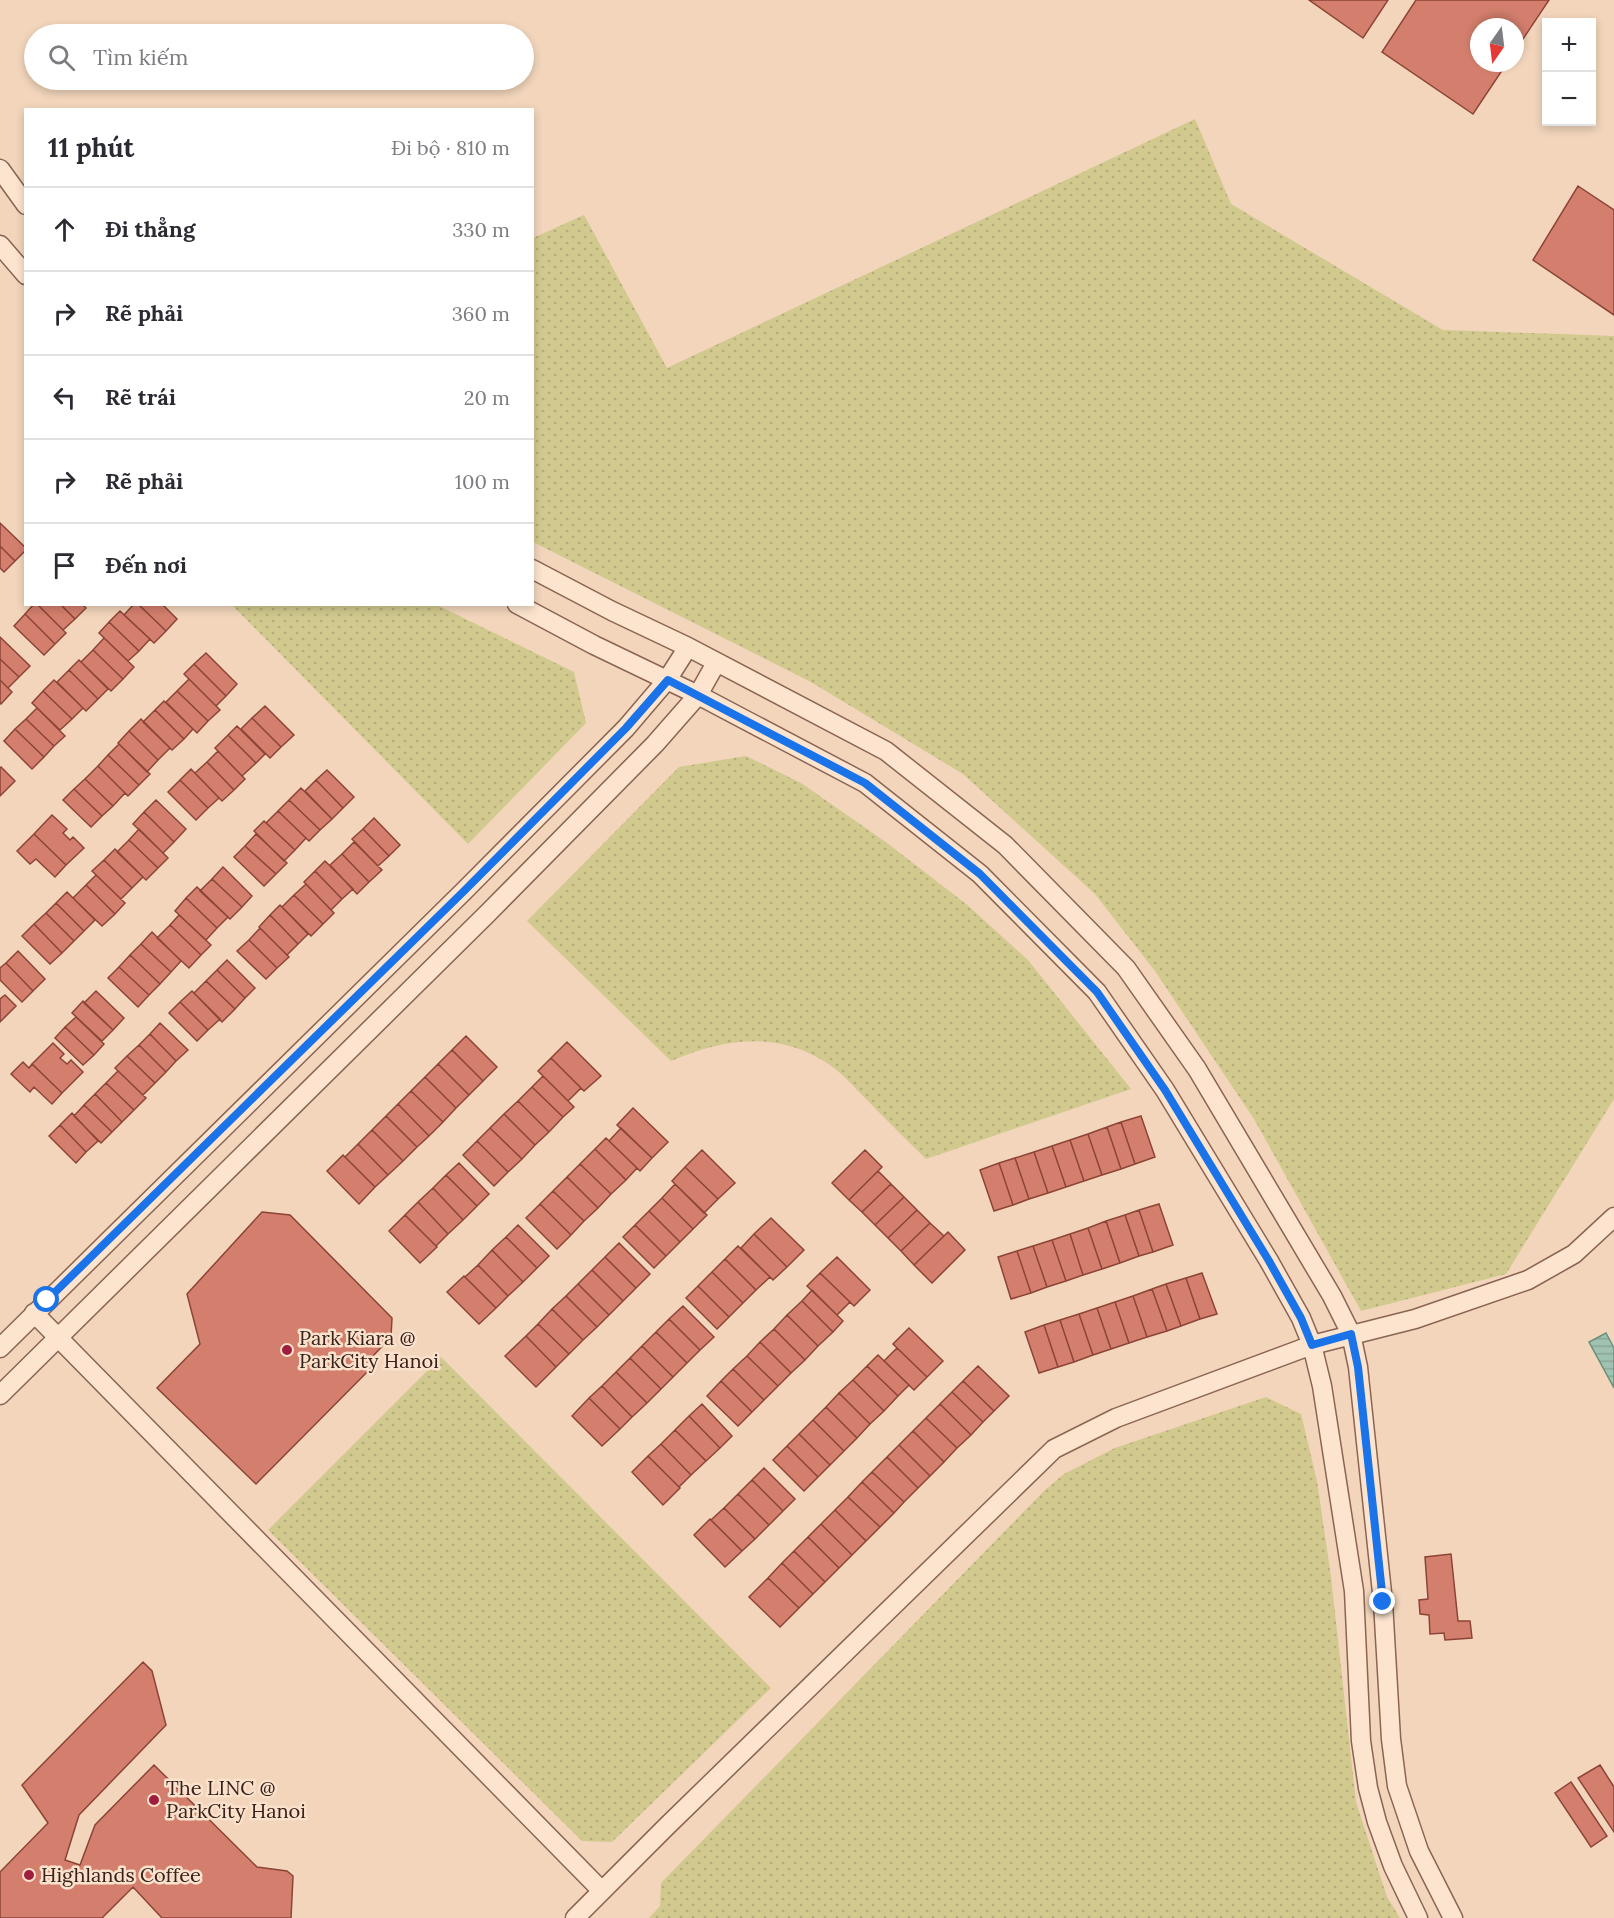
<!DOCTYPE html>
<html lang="vi">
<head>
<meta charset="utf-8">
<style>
	body { margin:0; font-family:Lora,serif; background:#f7f7f7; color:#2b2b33 }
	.controls { position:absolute; right:18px; top:18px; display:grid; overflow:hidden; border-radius:0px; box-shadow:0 3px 9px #0003 }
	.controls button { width:54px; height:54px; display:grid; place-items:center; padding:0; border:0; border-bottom:2px solid #e1e1e2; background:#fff; color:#2b2b33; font:30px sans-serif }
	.compass { position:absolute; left:1470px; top:18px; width:54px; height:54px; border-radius:50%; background:#fff; box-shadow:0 3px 9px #0003; rotate:194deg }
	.stop { position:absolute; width:18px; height:18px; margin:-14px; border:4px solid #1a73e8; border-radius:50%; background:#fff }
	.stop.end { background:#1a73e8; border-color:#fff; box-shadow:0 2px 6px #0008 }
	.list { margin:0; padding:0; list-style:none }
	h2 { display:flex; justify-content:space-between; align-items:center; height:78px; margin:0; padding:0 24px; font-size:26px }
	h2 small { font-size:20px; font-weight:400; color:#7c7c81 }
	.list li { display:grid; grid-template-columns:39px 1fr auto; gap:18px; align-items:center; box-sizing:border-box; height:84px; padding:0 24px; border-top:2px solid #e1e1e2 }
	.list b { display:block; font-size:22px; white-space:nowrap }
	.list em { font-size:20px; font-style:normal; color:#7c7c81 }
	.icon { flex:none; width:33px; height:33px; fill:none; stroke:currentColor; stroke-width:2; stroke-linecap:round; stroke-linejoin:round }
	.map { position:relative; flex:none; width:1614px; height:1918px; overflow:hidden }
	.search { position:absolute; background:#fff; box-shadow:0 3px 9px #0003; left:24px; top:24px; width:510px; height:66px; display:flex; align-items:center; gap:15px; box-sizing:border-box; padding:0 21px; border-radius:33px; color:#7c7c81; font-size:22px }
	.panel { position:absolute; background:#fff; box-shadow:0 3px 9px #0003; left:24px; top:108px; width:510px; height:498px; border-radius:0px }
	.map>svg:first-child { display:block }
	.grass { fill:url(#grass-dots) }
	.water { fill:url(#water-rules); stroke:#67907c; stroke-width:1.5 }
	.building { fill:#d47f6d; stroke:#8c4437; stroke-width:1.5 }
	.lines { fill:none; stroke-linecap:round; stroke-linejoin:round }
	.minor-casing { stroke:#8b6453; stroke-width:21 }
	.minor { stroke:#fce4cf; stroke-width:18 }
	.route { stroke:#1a73e8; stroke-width:8 }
	.poi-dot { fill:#9f1d3d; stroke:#f9e1cb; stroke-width:2 }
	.labels { text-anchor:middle; stroke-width:5; stroke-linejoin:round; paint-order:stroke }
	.poi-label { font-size:20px; fill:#38211a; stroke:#f9e1cb; text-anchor:start }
</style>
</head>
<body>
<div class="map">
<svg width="1614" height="1918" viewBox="0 0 1614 1918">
	<defs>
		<pattern id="grass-dots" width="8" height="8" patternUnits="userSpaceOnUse" patternTransform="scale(1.5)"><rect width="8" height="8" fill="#d1c98e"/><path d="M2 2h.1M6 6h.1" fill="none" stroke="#b4ac7a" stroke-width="1.8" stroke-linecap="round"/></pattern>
		<pattern id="water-rules" width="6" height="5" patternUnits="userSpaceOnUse" patternTransform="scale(1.5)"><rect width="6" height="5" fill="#a0c2b0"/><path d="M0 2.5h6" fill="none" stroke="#8ba697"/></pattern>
	</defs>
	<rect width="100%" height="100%" fill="#f2d5bb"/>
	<path class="grass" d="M1195,119L1231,204L1443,330L1614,336V1099L1506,1274L1361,1311L1254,1119L1155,971L1095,894L963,774L811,682L533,542V238L584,215L667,368Z
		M232,605H437L574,672L586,723L468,844Z
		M746,756L801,783L887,843L966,904L1028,960L1131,1089L926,1159C906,1139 886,1120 867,1100C855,1088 844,1075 830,1065C779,1030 724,1038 671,1061L527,921L679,767Z
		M441,1357L771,1688L612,1842L582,1841L268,1530Z
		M1266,1397L1301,1414L1317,1481L1331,1577L1356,1802L1387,1897L1400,1918H649L660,1906L661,1883L1044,1491L1064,1474L1115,1448Z"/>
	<path class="water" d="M1606,1333L1614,1348V1388L1589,1342Z"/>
	<path class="building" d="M1309,0H1388L1363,38Z
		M1416,0H1549L1515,51V27H1479V63H1507L1473,114L1382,52Z
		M1578,186L1614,210V315L1533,260Z
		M0,523L26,548V550L15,561L0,546Z
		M0,546L15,561L4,572L0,568Z
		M34,604H37L66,633L55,644L25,614Z
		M37,604H60L75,619L63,630Z
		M60,604H82L86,608L75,619Z
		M134,604H138L166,631L154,643L124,615Z
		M138,604H162L177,619L166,631Z
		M120,611L150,639L139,651L109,622Z
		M25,614L55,644L44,655L14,626Z
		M109,622L139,651L128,661L99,633Z
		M0,637L30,666L19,677L0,659Z
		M104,638L134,667L123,679L93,650Z
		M93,650L123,679L111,691L81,662Z
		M206,653L237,684L226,696L194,664Z
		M0,659L19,677L8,688L0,680Z
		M79,660L108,689L98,699L69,670Z
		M194,664L226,696L216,706L184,674Z
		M69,670L98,699L86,711L57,682Z
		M189,679L220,710L208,721L177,691Z
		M0,680L12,692L1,704L0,702Z
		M54,680L83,708L72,719L43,691Z
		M43,691L72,719L60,730L32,703Z
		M177,691L208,721L197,733L166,702Z
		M164,701L193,729L184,739L155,710Z
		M265,706L294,735L281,747L252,718Z
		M37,708L65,736L54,746L26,719Z
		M155,710L184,739L172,750L143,722Z
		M252,718L281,747L270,758L241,729Z
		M26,719L54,746L44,757L15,729Z
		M141,719L170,748L158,760L129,731Z
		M237,726L265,754L256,763L228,735Z
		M15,729L44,757L32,769L4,741Z
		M129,731L158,760L147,772L118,743Z
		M228,735L256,763L242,776L215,748Z
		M119,744L150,774L139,785L108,755Z
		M218,751L245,779L234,790L207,762Z
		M108,755L139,785L128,796L98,766Z
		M207,762L234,790L222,801L195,773Z
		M98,766L125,793L113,806L85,779Z
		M1,767L15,781L0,796V768Z
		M191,769L219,798L208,808L180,780Z
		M327,770L354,797L343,808L316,780Z
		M85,779L113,806L102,816L74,789Z
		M180,780L208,808L196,820L168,792Z
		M316,780L343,808L332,819L305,791Z
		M301,788L332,819L320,830L289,800Z
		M74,789L102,816L91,827L63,800Z
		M156,800L186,829L174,842L144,812Z
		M289,800L320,830L309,841L278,811Z
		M278,811L306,838L295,850L266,823Z
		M144,812L174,842L163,853L133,824Z
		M52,815L67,829L63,833L70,840L73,837L84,848L66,865L34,834Z
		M374,818L400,845L389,856L363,829Z
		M264,821L295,850L284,861L254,831Z
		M139,829L168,858L158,868L129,840Z
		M363,829L389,856L378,866L352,839Z
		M34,834L66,865L55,877L36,859L30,864L17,851Z
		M256,834L287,863L276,874L245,846Z
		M129,840L158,868L146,880L117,852Z
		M354,842L382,870L369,882L342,854Z
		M245,846L276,874L264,886L234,857Z
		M115,849L143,877L132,888L104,860Z
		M342,854L369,882L357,894L330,865Z
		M104,860L132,888L121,899L92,871Z
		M325,861L353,889L342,899L315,871Z
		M223,867L252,896L242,907L212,879Z
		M315,871L342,899L331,910L304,882Z
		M96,875L125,903L115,914L86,885Z
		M212,879L242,907L230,919L200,891Z
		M306,884L334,913L323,924L294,895Z
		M86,885L115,914L102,926L73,898Z
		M197,887L228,917L217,928L186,898Z
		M67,892L95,920L84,931L56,903Z
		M294,895L323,924L311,936L282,907Z
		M186,898L217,928L206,940L175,911Z
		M56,903L84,931L74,941L46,913Z
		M280,905L308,934L298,944L270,915Z
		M46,913L74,941L62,953L34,924Z
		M179,915L211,945L201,955L170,925Z
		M270,915L298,944L287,955L259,927Z
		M34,924L62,953L50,964L22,936Z
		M170,925L201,955L189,968L157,938Z
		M260,928L289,957L277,968L249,940Z
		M152,932L181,961L171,972L141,944Z
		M249,940L277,968L266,979L237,951Z
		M141,944L171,972L160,984L130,955Z
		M18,951L45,979L33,991L6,963Z
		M130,955L160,984L149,995L119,967Z
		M227,960L255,988L245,998L217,970Z
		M6,963L33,991L22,1002L0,980V968Z
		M119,967L149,995L138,1007L108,978Z
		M217,970L245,998L235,1009L206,981Z
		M206,981L235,1009L222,1022L194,993Z
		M96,991L124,1018L113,1030L84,1003Z
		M192,991L220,1019L208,1030L180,1002Z
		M5,995L16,1006L0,1022V999Z
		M83,1001L113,1030L102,1041L72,1013Z
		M180,1002L208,1030L197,1041L169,1013Z
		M76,1017L104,1044L94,1055L65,1027Z
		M160,1023L188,1050L176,1061L150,1034Z
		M65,1027L94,1055L83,1065L55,1038Z
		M150,1034L176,1061L166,1072L139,1045Z
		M466,1036L497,1067L483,1081L452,1050Z
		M567,1042L601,1076L584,1091L551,1058Z
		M53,1043L64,1054L60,1058L67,1064L71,1060L83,1072L62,1093L32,1064Z
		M139,1045L166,1072L155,1083L127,1056Z
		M452,1050L483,1081L469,1095L438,1064Z
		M127,1056L155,1083L143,1095L115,1068Z
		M551,1058L581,1088L568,1101L538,1071Z
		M23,1062L29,1068L32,1064L62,1093L52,1104L34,1087L30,1092L11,1074Z
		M438,1064L469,1095L456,1108L425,1077Z
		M118,1071L146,1098L134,1110L106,1083Z
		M543,1076L574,1107L563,1117L532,1087Z
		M425,1077L456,1108L443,1122L411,1091Z
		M106,1083L134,1110L122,1122L95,1094Z
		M532,1087L563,1117L549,1132L518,1101Z
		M411,1091L443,1122L429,1136L398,1104Z
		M95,1094L122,1122L112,1132L84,1105Z
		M518,1101L549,1132L535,1145L504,1114Z
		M398,1104L429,1136L417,1147L386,1116Z
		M84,1105L112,1132L101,1143L74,1116Z
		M633,1108L668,1142L652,1158L617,1125Z
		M72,1113L98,1141L86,1152L60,1125Z
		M504,1114L535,1145L522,1159L490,1128Z
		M386,1116L417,1147L403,1161L372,1130Z
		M1141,1116L1155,1157L1135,1164L1121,1122Z
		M1121,1122L1135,1164L1121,1169L1107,1127Z
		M60,1125L86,1152L76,1163L49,1136Z
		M1107,1127L1121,1169L1102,1175L1088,1134Z
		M490,1128L522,1159L508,1172L477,1141Z
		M621,1128L652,1158L640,1171L609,1141Z
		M372,1130L403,1161L388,1175L358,1144Z
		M1088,1134L1102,1175L1084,1181L1070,1140Z
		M606,1138L637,1168L626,1180L595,1149Z
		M1070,1140L1084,1181L1066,1187L1052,1146Z
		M477,1141L508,1172L494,1186L463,1155Z
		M358,1144L388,1175L375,1187L345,1157Z
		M1052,1146L1066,1187L1048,1193L1034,1152Z
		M595,1149L626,1180L611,1194L580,1164Z
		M702,1150L735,1183L718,1199L685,1167Z
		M865,1150L882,1167L849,1200L832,1183Z
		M1034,1152L1048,1193L1029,1199L1015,1158Z
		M343,1155L375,1187L359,1204L327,1171Z
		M1015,1158L1029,1199L1013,1205L999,1163Z
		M459,1163L489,1194L477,1206L446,1175Z
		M999,1163L1013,1205L994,1211L980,1170Z
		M580,1164L611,1194L598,1208L567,1177Z
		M685,1167L718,1199L704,1213L672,1181Z
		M878,1171L891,1184L862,1212L849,1200Z
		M446,1175L477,1206L463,1220L433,1188Z
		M567,1177L598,1208L584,1221L553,1191Z
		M675,1184L707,1215L693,1229L662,1198Z
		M891,1184L904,1197L875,1225L862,1212Z
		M433,1188L463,1220L448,1234L418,1202Z
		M553,1191L584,1221L571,1235L540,1204Z
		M904,1197L917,1210L888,1238L875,1225Z
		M662,1198L693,1229L680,1242L649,1211Z
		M418,1202L448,1234L436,1246L405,1215Z
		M540,1204L571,1235L557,1249L526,1218Z
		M1159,1204L1173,1245L1153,1252L1139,1210Z
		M917,1210L930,1223L901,1251L888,1238Z
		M1139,1210L1153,1252L1139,1256L1125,1215Z
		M649,1211L680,1242L666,1256L635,1225Z
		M262,1212L290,1215L392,1318L391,1337L373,1356L378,1361L256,1484L157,1388L200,1344L187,1294Z
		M405,1215L437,1247L420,1263L389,1231Z
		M1125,1215L1139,1256L1120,1263L1106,1221Z
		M771,1218L804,1250L787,1267L754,1234Z
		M1106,1221L1120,1263L1102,1269L1088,1228Z
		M930,1223L944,1236L914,1265L901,1251Z
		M518,1225L549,1256L537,1268L506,1237Z
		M635,1225L666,1256L654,1268L623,1237Z
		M1088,1228L1102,1269L1083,1275L1070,1234Z
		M948,1232L965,1250L932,1283L914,1265Z
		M754,1234L787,1267L773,1280L741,1248Z
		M1070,1234L1083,1275L1066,1281L1052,1240Z
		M506,1237L537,1268L523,1282L492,1250Z
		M1052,1240L1066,1281L1047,1287L1033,1246Z
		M619,1243L650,1274L636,1288L605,1257Z
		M738,1246L770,1277L756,1290L725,1259Z
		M1033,1246L1047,1287L1031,1293L1017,1251Z
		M492,1250L523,1282L508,1296L478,1265Z
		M1017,1251L1031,1293L1011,1299L998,1257Z
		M605,1257L636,1288L623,1301L592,1270Z
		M837,1257L870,1290L854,1306L820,1273Z
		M725,1259L756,1290L743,1303L712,1272Z
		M478,1265L508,1296L496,1308L465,1277Z
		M592,1270L623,1301L609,1315L578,1284Z
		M712,1272L743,1303L729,1317L698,1286Z
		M820,1273L850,1302L837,1315L807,1286Z
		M1202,1273L1217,1314L1200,1319L1186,1278Z
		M464,1276L496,1308L479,1324L447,1292Z
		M1186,1278L1200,1319L1181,1326L1166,1284Z
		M578,1284L609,1315L597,1327L566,1296Z
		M1166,1284L1181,1326L1167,1331L1152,1289Z
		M698,1286L729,1317L717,1329L686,1298Z
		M1152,1289L1167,1331L1147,1337L1133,1296Z
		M812,1290L843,1321L833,1332L802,1301Z
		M566,1296L597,1327L583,1340L552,1309Z
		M1133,1296L1147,1337L1129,1343L1115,1302Z
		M802,1301L833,1332L818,1346L787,1315Z
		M1115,1302L1129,1343L1111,1349L1097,1308Z
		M683,1306L714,1337L700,1350L669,1319Z
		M1097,1308L1111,1349L1093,1355L1079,1314Z
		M552,1309L583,1340L569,1354L538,1324Z
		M1079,1314L1093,1355L1074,1362L1060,1320Z
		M787,1315L818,1346L805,1360L774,1329Z
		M669,1319L700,1350L687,1363L656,1332Z
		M1060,1320L1074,1362L1058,1367L1044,1325Z
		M538,1324L569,1354L556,1367L526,1336Z
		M1044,1325L1058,1367L1039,1373L1025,1332Z
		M909,1328L943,1361L927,1377L893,1344Z
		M774,1329L805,1360L791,1373L760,1342Z
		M656,1332L687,1363L673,1377L642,1346Z
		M526,1336L556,1367L536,1387L505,1356Z
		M760,1342L791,1373L778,1386L747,1356Z
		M642,1346L673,1377L661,1389L630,1358Z
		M897,1348L927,1377L914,1390L884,1361Z
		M878,1355L909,1385L898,1396L867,1366Z
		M747,1356L778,1386L764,1400L733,1369Z
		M630,1358L661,1389L647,1403L616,1372Z
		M867,1366L898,1396L884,1411L853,1380Z
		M978,1366L1009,1396L994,1411L963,1381Z
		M733,1369L764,1400L752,1412L721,1381Z
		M616,1372L647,1403L632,1417L602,1386Z
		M853,1380L884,1411L870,1424L839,1393Z
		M721,1381L752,1412L738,1426L707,1396Z
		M963,1381L994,1411L983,1422L952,1392Z
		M602,1386L632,1417L620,1429L589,1398Z
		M952,1392L983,1422L971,1435L940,1404Z
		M839,1393L870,1424L857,1438L826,1407Z
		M589,1398L620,1429L602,1446L572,1416Z
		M702,1404L732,1436L720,1448L689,1416Z
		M940,1404L971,1435L957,1448L926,1418Z
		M826,1407L857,1438L844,1451L813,1420Z
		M689,1416L720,1448L706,1461L675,1430Z
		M926,1418L957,1448L944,1462L913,1431Z
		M813,1420L844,1451L830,1465L799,1434Z
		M675,1430L706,1461L691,1475L661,1444Z
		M913,1431L944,1462L930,1476L899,1445Z
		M799,1434L830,1465L818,1477L787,1446Z
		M661,1444L691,1475L679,1487L648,1456Z
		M899,1445L930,1476L918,1488L887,1457Z
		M787,1446L818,1477L804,1491L773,1460Z
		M648,1456L680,1488L663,1505L632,1472Z
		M887,1457L918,1488L904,1502L872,1472Z
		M764,1468L795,1499L783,1511L752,1480Z
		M872,1472L904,1502L894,1513L862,1482Z
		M752,1480L783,1511L769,1525L738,1494Z
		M862,1482L894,1513L880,1527L848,1497Z
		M738,1494L769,1525L755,1539L724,1508Z
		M848,1497L880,1527L866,1541L835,1510Z
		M724,1508L755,1539L742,1551L711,1520Z
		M835,1510L866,1541L852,1555L821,1524Z
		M710,1519L742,1551L725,1567L694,1535Z
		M821,1524L852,1555L839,1568L808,1537Z
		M808,1537L839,1568L825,1582L794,1551Z
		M794,1551L825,1582L813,1594L782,1563Z
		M1451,1554L1458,1621H1470L1472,1638L1445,1640L1444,1633L1430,1634L1429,1615L1420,1614L1419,1600L1428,1599L1425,1557Z
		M782,1563L813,1594L799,1608L768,1578Z
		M768,1578L799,1608L780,1627L749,1597Z
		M143,1662L152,1671L166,1725L79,1815L65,1860L80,1865L95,1825L154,1765L257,1867L287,1871L293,1876L291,1918H162L133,1887L102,1918H0V1872L48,1823L22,1785Z
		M1600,1765L1614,1787V1832L1578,1778Z
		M1571,1782L1607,1836L1591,1847L1555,1793Z"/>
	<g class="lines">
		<g class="minor-casing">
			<path id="minor" d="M0,169L26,205
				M0,245L26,275
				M532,569L612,611L688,647L886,751L1005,845L1126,968L1197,1069L1332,1296L1351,1334L1358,1367L1383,1602L1391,1739L1397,1786L1419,1851L1453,1918
				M517,604L594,645L698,695L865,783L980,874L1097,992L1165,1090L1269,1261L1301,1318L1312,1345L1322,1386L1354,1591L1361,1741L1368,1788L1377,1822L1393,1866L1418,1918
				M34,1313L602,1891
				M0,1348L464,891L626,728L667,680L688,647
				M0,1395L487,914L655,744L698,695L716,663
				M575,1918L667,1826L1054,1449L1116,1418L1312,1345L1415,1319L1528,1280L1574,1254L1614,1217"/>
		</g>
		<use href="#minor" class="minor"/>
	</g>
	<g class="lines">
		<path class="route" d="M47,1300L464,891L626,728L668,680L865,783L980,874L1097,992L1165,1090L1269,1261L1301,1318L1312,1345L1351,1334L1358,1367L1383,1602"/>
	</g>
	<g class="poi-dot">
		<circle cx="287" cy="1350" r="6"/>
		<circle cx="154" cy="1800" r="6"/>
		<circle cx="29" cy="1875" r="6"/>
	</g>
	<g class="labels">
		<g class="poi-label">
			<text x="299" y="1345">Park Kiara @<tspan x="299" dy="23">ParkCity Hanoi</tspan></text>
			<text x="166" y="1795">The LINC @<tspan x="166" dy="23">ParkCity Hanoi</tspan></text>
			<text x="41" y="1882">Highlands Coffee</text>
		</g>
	</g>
</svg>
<div class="controls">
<button>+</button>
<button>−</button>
</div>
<svg class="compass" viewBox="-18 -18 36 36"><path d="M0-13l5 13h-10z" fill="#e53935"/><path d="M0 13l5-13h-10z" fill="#7c7c81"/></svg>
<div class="stop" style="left:47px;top:1300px"></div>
<div class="stop end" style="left:1383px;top:1602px"></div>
<div class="search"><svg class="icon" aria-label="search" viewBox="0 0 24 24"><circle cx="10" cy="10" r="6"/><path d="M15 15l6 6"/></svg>Tìm kiếm</div>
<section class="panel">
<h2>11 phút<small>Đi bộ · 810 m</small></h2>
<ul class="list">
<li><svg class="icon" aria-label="ahead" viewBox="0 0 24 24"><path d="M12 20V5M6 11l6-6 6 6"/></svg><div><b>Đi thẳng</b></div><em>330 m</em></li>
<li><svg class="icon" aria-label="right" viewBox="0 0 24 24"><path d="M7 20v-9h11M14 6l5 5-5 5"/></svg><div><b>Rẽ phải</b></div><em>360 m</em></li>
<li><svg class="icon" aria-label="left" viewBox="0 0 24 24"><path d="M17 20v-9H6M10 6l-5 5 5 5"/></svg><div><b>Rẽ trái</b></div><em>20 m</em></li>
<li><svg class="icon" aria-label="right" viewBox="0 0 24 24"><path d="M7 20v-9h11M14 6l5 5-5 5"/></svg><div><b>Rẽ phải</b></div><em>100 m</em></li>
<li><svg class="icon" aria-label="arrive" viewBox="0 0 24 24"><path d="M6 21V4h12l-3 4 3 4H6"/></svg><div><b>Đến nơi</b></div></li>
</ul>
</section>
</div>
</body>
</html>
